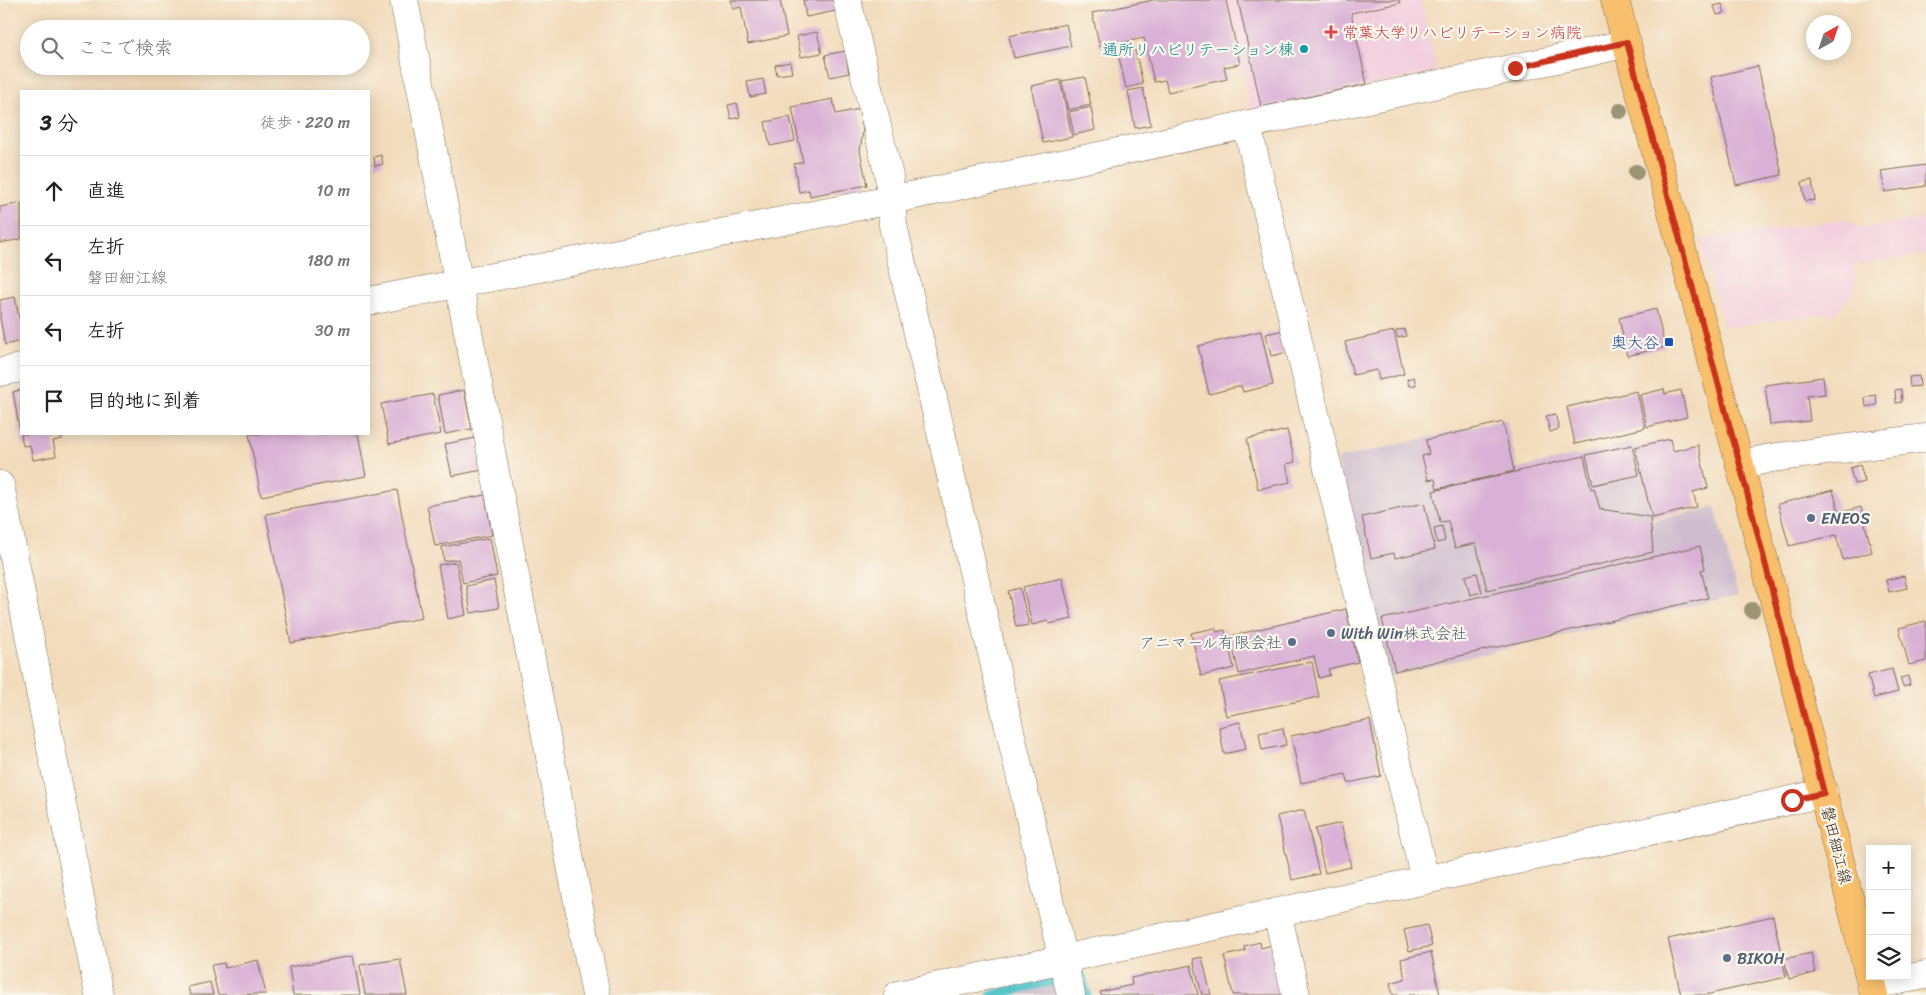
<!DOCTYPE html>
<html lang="ja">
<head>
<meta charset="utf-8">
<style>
	body { margin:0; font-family:Sriracha,"Klee One",sans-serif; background:#f6f6f6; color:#222 }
	.controls { position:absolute; right:15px; bottom:15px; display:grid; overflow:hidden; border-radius:0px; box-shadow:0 2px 12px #0003 }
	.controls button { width:45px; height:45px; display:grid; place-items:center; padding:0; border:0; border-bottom:1px solid #e0e0e0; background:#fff; color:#222; font:25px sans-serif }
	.compass { position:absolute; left:1806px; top:15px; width:45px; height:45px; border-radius:50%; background:#fff; box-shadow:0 2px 12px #0003; rotate:40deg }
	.stop { position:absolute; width:15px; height:15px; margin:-11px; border:4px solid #c8321e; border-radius:50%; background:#fff }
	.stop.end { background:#c8321e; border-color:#fff; box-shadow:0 1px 5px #0008 }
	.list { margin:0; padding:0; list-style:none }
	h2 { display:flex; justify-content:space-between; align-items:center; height:65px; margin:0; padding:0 20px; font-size:21px }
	h2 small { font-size:16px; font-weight:400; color:#767676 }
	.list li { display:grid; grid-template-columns:32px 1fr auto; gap:15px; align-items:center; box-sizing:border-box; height:70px; padding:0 20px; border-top:1px solid #e0e0e0 }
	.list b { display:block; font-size:19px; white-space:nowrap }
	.list p { margin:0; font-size:16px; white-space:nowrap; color:#767676 }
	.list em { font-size:16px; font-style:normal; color:#767676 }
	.icon { flex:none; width:28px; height:28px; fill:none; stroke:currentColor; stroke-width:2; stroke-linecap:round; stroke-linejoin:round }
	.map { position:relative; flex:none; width:1926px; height:995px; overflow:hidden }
	.search { position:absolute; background:#fff; box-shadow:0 2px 12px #0003; left:20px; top:20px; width:350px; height:55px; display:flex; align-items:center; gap:12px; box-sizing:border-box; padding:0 18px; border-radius:28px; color:#767676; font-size:19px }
	.panel { position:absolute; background:#fff; box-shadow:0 2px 12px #0003; left:20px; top:90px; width:350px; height:345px; border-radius:0px }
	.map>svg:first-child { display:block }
	.built { fill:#f3cfde }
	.industrial { fill:#cfbdce }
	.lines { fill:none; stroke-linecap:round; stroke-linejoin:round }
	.stream { stroke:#57c5cb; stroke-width:9 }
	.building { fill:#dab1d6 }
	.minor-casing { stroke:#7b6855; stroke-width:29 }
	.major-casing { stroke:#7b6855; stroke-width:29 }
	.minor { stroke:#fff; stroke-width:28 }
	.major { stroke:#f8bf6c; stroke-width:28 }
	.tree { fill:#9c9474 }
	.route { stroke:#c8321e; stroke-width:6 }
	.health-dot { fill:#e0444e; stroke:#fbf7ec; stroke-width:2 }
	.culture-dot { fill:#0f9aa8; stroke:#fbf7ec; stroke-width:2 }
	.transit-dot { fill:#1a4fb4; stroke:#fbf7ec; stroke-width:2 }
	.service-dot { fill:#5c6f8a; stroke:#fbf7ec; stroke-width:2 }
	.labels { text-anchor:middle; stroke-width:4.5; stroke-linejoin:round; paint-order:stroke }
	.health-label { font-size:16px; fill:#be3a42; stroke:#fbf7ec; text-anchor:start }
	.culture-label { font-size:16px; fill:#0d838f; stroke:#fbf7ec; text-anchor:end }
	.transit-label { font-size:16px; fill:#164399; stroke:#fbf7ec; text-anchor:end }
	.service-label { font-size:16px; fill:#4e5e75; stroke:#fbf7ec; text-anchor:start }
	.street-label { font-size:16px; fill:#3b2a1e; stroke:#fbf7ec }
</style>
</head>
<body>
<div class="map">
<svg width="1926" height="995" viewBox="0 0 1926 995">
	<rect width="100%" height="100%" fill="#fbf7ec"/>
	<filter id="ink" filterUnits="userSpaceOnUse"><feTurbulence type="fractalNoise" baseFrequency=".02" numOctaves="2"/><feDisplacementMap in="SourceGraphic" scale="10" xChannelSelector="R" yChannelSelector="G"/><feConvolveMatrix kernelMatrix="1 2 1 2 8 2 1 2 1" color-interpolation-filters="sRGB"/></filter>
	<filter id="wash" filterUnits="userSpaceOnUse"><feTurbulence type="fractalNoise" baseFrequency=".0096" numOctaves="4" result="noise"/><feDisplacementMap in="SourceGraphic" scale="20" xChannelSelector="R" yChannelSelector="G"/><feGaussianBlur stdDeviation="1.12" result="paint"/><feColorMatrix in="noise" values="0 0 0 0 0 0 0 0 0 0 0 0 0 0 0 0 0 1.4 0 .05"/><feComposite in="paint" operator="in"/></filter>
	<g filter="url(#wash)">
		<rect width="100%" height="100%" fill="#f2dbbb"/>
		<path class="built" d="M1227,0H1421L1437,71L1251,111Z
			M1847,219L1858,228L1926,219V255L1854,264L1857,286L1836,313L1724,327L1700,240Z"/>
		<path class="industrial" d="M1506,419L1518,469L1633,442L1652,521L1715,507L1738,595L1389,676L1337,459Z
			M1057,985L1060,995H1012Z"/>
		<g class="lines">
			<path class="stream" d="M1080,976L1082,975L1087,995
				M991,995L1054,981"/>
		</g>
		<g id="blocks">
			<path class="building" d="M731,0H780L787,36L748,44L741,7L733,9Z
				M803,0H833L836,11L806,17Z
				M1153,0H1226L1240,64L1224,67L1227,79L1168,92L1165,80L1154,82L1144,38L1100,47L1092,13Z
				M1238,0H1399L1400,3L1351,13L1367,84L1261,107Z
				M1722,4L1725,13L1717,15L1714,6Z
				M1066,24L1071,46L1014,58L1009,36Z
				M817,32L822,53L801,57L797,36Z
				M1135,50L1143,84L1126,88L1118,53Z
				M845,51L849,73L830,77L825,55Z
				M790,62L792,73L777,75L775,65Z
				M1758,66L1782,175L1736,185L1711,77Z
				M1085,77L1091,105L1068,110L1062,81Z
				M763,79L766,94L750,97L747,82Z
				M1060,80L1072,137L1043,143L1031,86Z
				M1143,88L1151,125L1135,128L1128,91Z
				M833,99L836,114L859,109L863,130L860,151L867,185L810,196L809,190L799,192L794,164L803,162L792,107Z
				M737,103L740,117L731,119L728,105Z
				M1091,107L1095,130L1074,135L1069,112Z
				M790,117L795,141L770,146L765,122Z
				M381,155L383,164L375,166L374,157Z
				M1926,165V186L1885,192L1881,171Z
				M1812,180L1815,200L1805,201L1802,182Z
				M21,203V239L0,243V207Z
				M15,297L21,328V341L5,345L0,318V300Z
				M1656,309L1665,347L1627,356L1619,318Z
				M1404,329L1406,336L1398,338L1396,331Z
				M1284,330L1289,352L1271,356L1266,334Z
				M1261,331L1273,385L1243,392L1241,386L1209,394L1198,346Z
				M1394,331L1404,374L1379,380L1377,370L1353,375L1345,342Z
				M1919,376L1920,386L1910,387L1909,377Z
				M1414,377L1416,385L1409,386L1407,379Z
				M1823,377L1825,394L1807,396L1810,421L1770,425L1765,385Z
				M1664,389L1665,394L1681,390L1687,417L1647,427L1640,395Z
				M1901,389L1902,402L1896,403L1895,390Z
				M21,390V432L20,433L13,392Z
				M464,390L472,429L445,434L438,395Z
				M1637,391L1645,428L1575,444L1567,407Z
				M433,394L441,434L389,444L381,404Z
				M1876,395L1877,405L1866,407L1865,397Z
				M1555,414L1559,429L1550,432L1546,416Z
				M1503,422L1514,471L1437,489L1435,479L1428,480L1422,456L1429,454L1426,440Z
				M1287,430L1295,462L1286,464L1290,482L1258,489L1247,439Z
				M21,434H61L62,439L53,441L56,456L33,460L30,445L23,446Z
				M249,434H358L366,476L261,496Z
				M476,438L482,470L452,476L445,444Z
				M1670,439L1673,451L1698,445L1708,488L1693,492L1697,507L1652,518L1635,447Z
				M1632,445L1639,475L1593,485L1586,455Z
				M1584,456L1591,489L1594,488L1600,509L1650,517L1653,552L1487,590L1476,543L1455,548L1448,521L1440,522L1433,491Z
				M1860,465L1865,482L1854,484L1850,468Z
				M397,490L422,618L291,643L266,514Z
				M1833,490L1839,513L1861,507L1872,552L1843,560L1836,535L1789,546L1778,504Z
				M485,495L492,535L435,546L427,506Z
				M1424,503L1435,549L1395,558L1394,553L1371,558L1362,517Z
				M1442,526L1445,541L1437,543L1434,528Z
				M490,538L497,576L463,583L458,559L444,561L442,547Z
				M1700,546L1705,569L1701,570L1708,598L1395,671L1382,619Z
				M456,562L466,615L448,619L438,565Z
				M1477,573L1482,592L1470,595L1465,576Z
				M1904,576L1907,588L1889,592L1886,580Z
				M1062,578L1072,619L1049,624L1048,621L1032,625L1023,587Z
				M494,580L499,608L471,613L466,586Z
				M1020,588L1029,625L1016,627L1008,591Z
				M1346,609L1358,662L1328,669L1330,675L1319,678L1314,656L1239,674L1230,636Z
				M1926,621V661L1909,665L1899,628Z
				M1215,628L1217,632L1225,630L1234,668L1201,676L1191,633Z
				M1312,662L1319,697L1226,716L1219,681Z
				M1892,669L1898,692L1874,698L1868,675Z
				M1908,676L1910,685L1903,687L1900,678Z
				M1370,720L1381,776L1348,783L1346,774L1301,783L1291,736Z
				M1240,722L1246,749L1224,754L1219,727Z
				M1283,728L1286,745L1262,750L1259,733Z
				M1304,810L1319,874L1292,880L1277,816Z
				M1341,823L1351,867L1325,873L1315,829Z
				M1773,916L1786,977L1705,995H1681L1668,939Z
				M1427,925L1432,946L1409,951L1404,930Z
				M1260,942L1261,948L1275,944L1287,995H1233L1224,956L1245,951L1244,946Z
				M1431,952L1440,995H1393L1390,983L1405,979L1401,959Z
				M1811,953L1815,973L1789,979L1784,959Z
				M353,956L360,995H293L289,967Z
				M1202,957L1211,995H1202L1193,959Z
				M400,959L407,995H365L360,965Z
				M258,960L266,994L218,995L211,965L224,963L225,968Z
				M1191,965L1198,995H1101L1100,992L1132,985L1131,978Z
				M210,982L213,995H190L188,987Z"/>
		</g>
	</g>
	<g filter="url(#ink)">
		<use href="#blocks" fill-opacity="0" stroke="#7b6855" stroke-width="1"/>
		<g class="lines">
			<g class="minor-casing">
				<path id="minor" d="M404,0L596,995
					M847,0L889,176L893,225L1071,995
					M1247,125L1425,880
					M369,301L891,200L1590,52L1627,43
					M0,372L21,368
					M1740,465L1771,458L1926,438
					M0,485L99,995
					M1277,912L1296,995
					M1871,985L1926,975
					M898,995L1824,793"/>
			</g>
			<g class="major-casing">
				<path id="major" d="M1615,0L1740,465L1874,995"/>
			</g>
			<use href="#minor" class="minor"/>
			<use href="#major" class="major"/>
		</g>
		<g class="tree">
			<circle cx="1620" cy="111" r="8"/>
			<circle cx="1636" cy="172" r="8"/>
			<circle cx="1752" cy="610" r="8"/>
		</g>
	</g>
	<g class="lines" filter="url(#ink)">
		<path class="route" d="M1515,68L1627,42L1740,465L1824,793L1792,800"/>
	</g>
	<path class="health-dot" d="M1328.5 24.5h5v5h5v5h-5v5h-5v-5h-5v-5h5z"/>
	<circle class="culture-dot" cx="1304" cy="49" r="5"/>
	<rect class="transit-dot" x="1664" y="337" width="10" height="10" rx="2.5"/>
	<g class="service-dot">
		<circle cx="1811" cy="518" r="5"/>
		<circle cx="1331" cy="633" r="5"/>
		<circle cx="1292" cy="642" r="5"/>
		<circle cx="1727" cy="958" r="5"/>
	</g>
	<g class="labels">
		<g class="health-label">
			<text x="1342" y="38">常葉大学リハビリテーション病院</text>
		</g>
		<g class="culture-label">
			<text x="1294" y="55">通所リハビリテーション棟</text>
		</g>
		<g class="transit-label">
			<text x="1659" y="348">奥大谷</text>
		</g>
		<g class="service-label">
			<text x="1821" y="524">ENEOS</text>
			<text x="1341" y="639">With Win株式会社</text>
			<text x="1282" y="648" text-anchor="end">アニマール有限会社</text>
			<text x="1737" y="964">BIKOH</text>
		</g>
		<g class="street-label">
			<text transform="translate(1837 845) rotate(76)" y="6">磐田細江線</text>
		</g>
	</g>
</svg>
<div class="controls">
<button>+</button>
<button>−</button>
<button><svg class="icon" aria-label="layers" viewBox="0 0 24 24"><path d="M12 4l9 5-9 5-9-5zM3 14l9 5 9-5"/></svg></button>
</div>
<svg class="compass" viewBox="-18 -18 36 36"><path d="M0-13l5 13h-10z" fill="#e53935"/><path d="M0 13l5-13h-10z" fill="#767676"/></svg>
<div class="stop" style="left:1792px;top:800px"></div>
<div class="stop end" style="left:1515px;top:68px"></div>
<div class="search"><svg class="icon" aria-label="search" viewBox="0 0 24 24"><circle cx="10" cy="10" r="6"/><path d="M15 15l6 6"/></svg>ここで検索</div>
<section class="panel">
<h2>3 分<small>徒歩 · 220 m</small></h2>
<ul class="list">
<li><svg class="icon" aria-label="ahead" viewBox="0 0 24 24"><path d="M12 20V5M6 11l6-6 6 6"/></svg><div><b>直進</b></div><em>10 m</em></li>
<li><svg class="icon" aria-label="left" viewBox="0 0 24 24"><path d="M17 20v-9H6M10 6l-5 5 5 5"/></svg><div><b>左折</b><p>磐田細江線</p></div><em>180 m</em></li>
<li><svg class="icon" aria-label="left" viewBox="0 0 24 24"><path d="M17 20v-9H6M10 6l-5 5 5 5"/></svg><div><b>左折</b></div><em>30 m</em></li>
<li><svg class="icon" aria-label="arrive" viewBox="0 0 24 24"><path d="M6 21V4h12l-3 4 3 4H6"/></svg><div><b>目的地に到着</b></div></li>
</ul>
</section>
</div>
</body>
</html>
